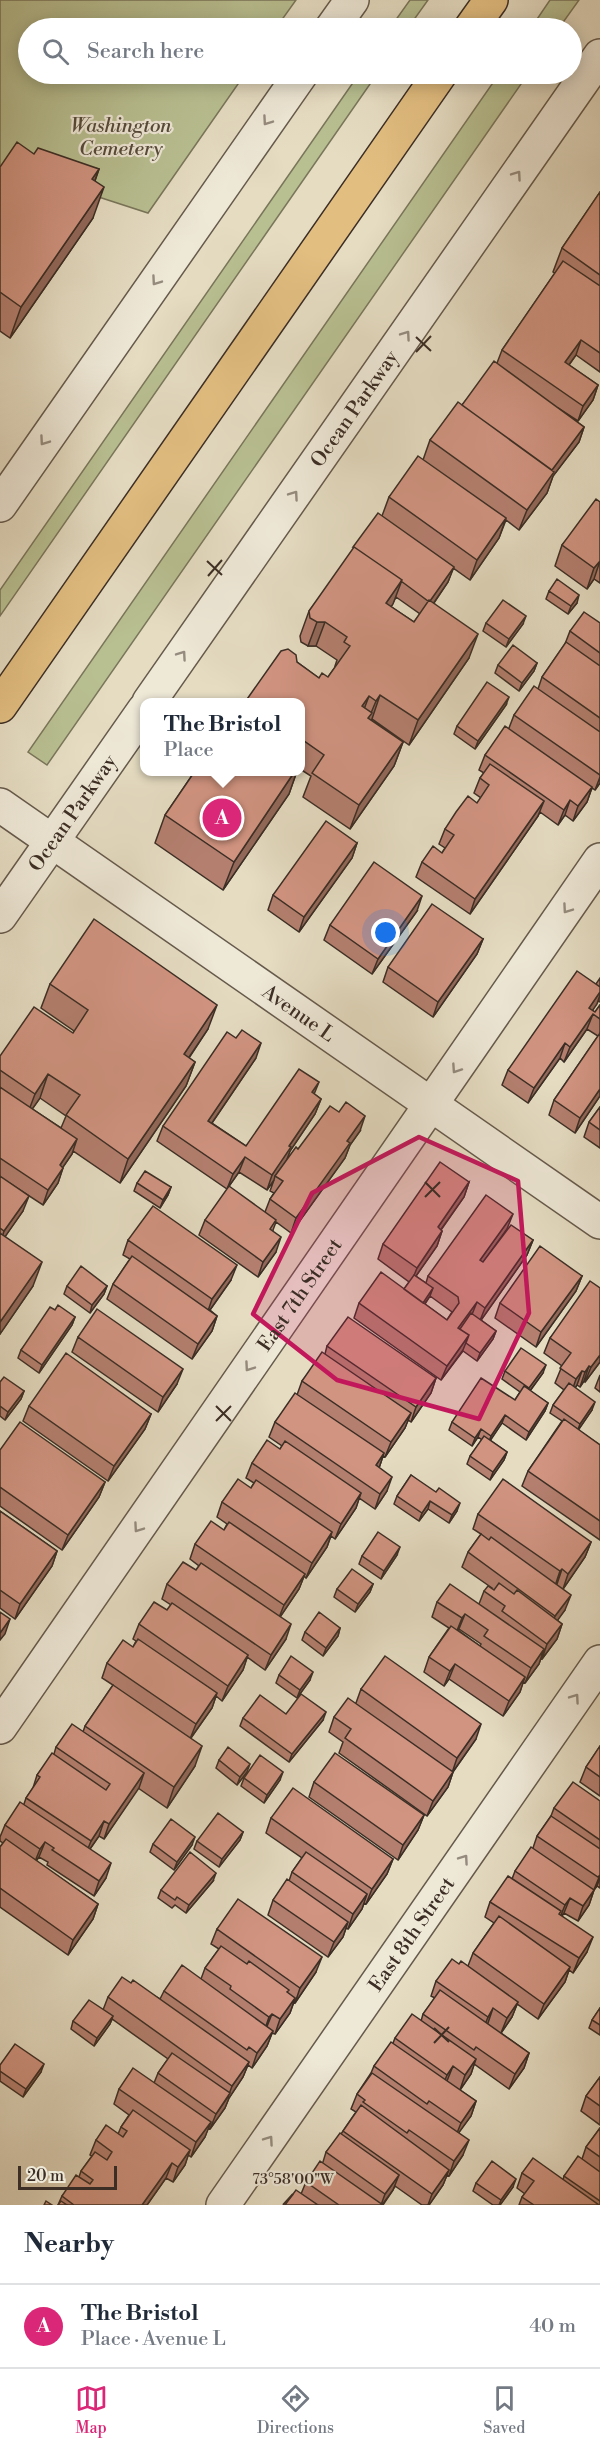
<!DOCTYPE html>
<html lang="en">
<head>
<meta charset="utf-8">
<style>
	body { margin:0; font-family:"Libre Bodoni",serif; background:#f6f6f7; color:#1f2937 }
	.scale { position:absolute; left:18px; bottom:15px; width:99px; box-sizing:border-box; padding-left:6px; border:3px solid #3c2e25; border-top:0; font-size:16px; line-height:21px; white-space:nowrap; color:#3c2e25; -webkit-text-stroke:4px #eee8d7; paint-order:stroke }
	.you { position:absolute; left:386px; top:933px; width:21px; height:21px; margin:-15px; border:4px solid #fff; border-radius:50%; background:#1a73e8; box-shadow:0 0 0 9px #1a73e833 }
	.badge { display:grid; place-items:center; width:39px; height:39px; border-radius:50%; background:#db2777; color:#fff; font-size:20px; font-weight:700 }
	.pin { position:absolute; translate:-50% -50%; border:3px solid #fff; box-shadow:0 2px 6px #0006 }
	.popup { position:absolute; left:140px; top:698px; width:165px; height:78px; box-sizing:border-box; display:grid; place-content:center; border-radius:12px; background:#fff; filter:drop-shadow(0 2px 4px #0005); font-size:20px; white-space:nowrap; color:#747a83 }
	.popup b { font-size:22px; color:#1f2937 }
	.popup::after { content:''; position:absolute; left:50%; top:100%; margin-left:-12px; border:12px solid transparent; border-top-color:#fff }
	.list { margin:0; padding:0; list-style:none }
	h2 { display:flex; justify-content:space-between; align-items:center; height:78px; margin:0; padding:0 24px; font-size:26px }
	h2 small { font-size:20px; font-weight:400; color:#747a83 }
	.list li { display:grid; grid-template-columns:39px 1fr auto; gap:18px; align-items:center; box-sizing:border-box; height:84px; padding:0 24px; border-top:2px solid #e0e1e3 }
	.list b { display:block; font-size:22px; white-space:nowrap }
	.list p { margin:0; font-size:20px; white-space:nowrap; color:#747a83 }
	.list em { font-size:20px; font-style:normal; color:#747a83 }
	.icon { flex:none; width:33px; height:33px; fill:none; stroke:currentColor; stroke-width:2; stroke-linecap:round; stroke-linejoin:round }
	.map { position:relative; flex:none; width:600px; height:2205px; overflow:hidden }
	.search { position:absolute; background:#fff; box-shadow:0 3px 15px #0003; left:18px; right:18px; top:18px; height:66px; display:flex; align-items:center; gap:15px; box-sizing:border-box; padding:0 21px; border-radius:33px; color:#747a83; font-size:22px }
	.sheet { height:162px; background:#fff }
	nav { display:flex; justify-content:space-around; align-items:center; box-sizing:border-box; height:84px; border-top:2px solid #e0e1e3; background:#fff; font-size:16px; color:#747a83 }
	nav a { display:grid; justify-items:center; gap:3px }
	nav .on { color:#db2777 }
	.map>svg:first-child { display:block }
	.green { fill:#b8bf91; stroke:#7a765b; stroke-width:1.5 }
	.lines { fill:none; stroke-linecap:round; stroke-linejoin:round }
	.minor-casing { stroke:#665a4c; stroke-width:36 }
	.major-casing { stroke:#3c2e25; stroke-width:36 }
	.minor { stroke:#eee8d7; stroke-width:33 }
	.major { stroke:#e2be81; stroke-width:33 }
	.wall { fill:#b47f6f; stroke:#3c2e25; stroke-width:1.5; fill-rule:evenodd }
	.shaded-wall { fill:#92685a; stroke:#3c2e25; stroke-width:1.5 }
	.building { fill:#d19481; stroke:#3c2e25; stroke-width:1.5 }
	.oneway { stroke:#958b7e }
	.marked { fill:#c2185b; fill-opacity:0.2; stroke:#c2185b; stroke-width:4.5; stroke-linejoin:round }
	.ticks { fill:none; stroke:#3c2e25; stroke-width:2 }
	.labels { text-anchor:middle; stroke-width:4.5; stroke-linejoin:round; paint-order:stroke }
	.park-label { font-size:20px; font-style:italic; fill:#554b3b; stroke:#eee8d7 }
	.street-label { font-size:20px; fill:#3c2e25; stroke:#eee8d7 }
	.ticks-label { font-size:15px; text-anchor:middle; fill:#3c2e25; stroke:#eee8d7; stroke-width:4.5; stroke-linejoin:round; paint-order:stroke }
</style>
</head>
<body>
<div class="map">
<svg width="600" height="2205" viewBox="0 0 600 2205">
	<rect width="100%" height="100%" fill="#e5dcc2"/>
	<filter id="stains"><feTurbulence type="fractalNoise" baseFrequency=".00333" numOctaves="4"/><feColorMatrix values="0 0 0 0 .2 0 0 0 0 .09 0 0 0 0 .02 0 0 0 .5 -.17"/></filter>
	<radialGradient id="worn" r=".72"><stop offset=".6" stop-color="#630" stop-opacity="0"/><stop offset="1" stop-color="#630" stop-opacity=".3"/></radialGradient>
	<path class="green" d="M0,0H296L276,28H28V74H245L148,213L0,165Z
		M410,0H428L408,28H390Z
		M550,0H579L559,28H531Z
		M359,74H377L0,616V590Z
		M499,74H528L47,765L28,752Z"/>
	<g class="lines">
		<g class="minor-casing">
			<g id="minor">
				<path d="M332,28L352,0"/>
				<path d="M0,505L301,74"/>
				<path id="s1" d="M149,702L600,56"/>
				<path id="s2" d="M0,805L600,1222"/>
				<path id="s3" d="M0,916L144,710"/>
				<path id="s4" d="M0,1727L600,860"/>
				<path id="s5" d="M223,2205L600,1662"/>
			</g>
		</g>
		<g class="major-casing">
			<path id="major" d="M471,28L491,0
				M0,706L440,74"/>
		</g>
		<use href="#minor" class="minor"/>
		<use href="#major" class="major"/>
	</g>
	<path class="wall" d="M34,154L99,169L95,181L93,218L10,338L0,331V167Z
		M600,192V372L576,355L569,365L598,385L593,400L578,421L558,408L584,427L579,442L553,476L547,493L519,530L506,520L499,538L470,580L453,568L448,582L434,603L469,658L409,745L372,719L371,720L403,742L394,766L350,829L303,797L311,776L300,769V702L297,662L319,678L328,677L336,666H335L337,660L316,646H308L301,642L300,636L309,611L382,516L389,497L423,460L430,440L462,405L497,363L502,350L555,273L553,272L562,248ZM396,597L420,614L414,622L391,607Z
		M600,502V583L594,579L587,589L555,566L562,545Z
		M549,591L577,603L568,614L546,599Z
		M486,623L523,624L506,647L483,631Z
		M600,623V783L595,790L592,788L587,802L573,821L565,815L558,825L540,812L538,816L470,914L416,877L422,862L442,853L445,848L439,844L445,829L477,803L481,798L474,793L480,778L484,773L479,770L485,755L509,728L514,715L538,689L542,677L565,644L570,631Z
		M537,663L534,671L519,691L495,673L498,665Z
		M506,705L475,749L454,734L457,726Z
		M195,771H297L289,794L223,890L155,843L165,815Z
		M357,843L352,858L299,932L268,910L273,895Z
		M417,911L372,974L324,940L330,925Z
		M483,939L477,954L433,1017L383,982L388,967Z
		M600,978V1002L598,1001L592,1010L595,1012L600,1005V1096L575,1133L549,1115L554,1100L598,1036L587,1029L564,1062L560,1058L528,1103L502,1085L508,1070L596,984Z
		M50,984L208,1029L189,1058L195,1062L186,1086L120,1183L73,1151L72,1154L63,1167L58,1183L43,1205L11,1184L23,1211L5,1236L33,1286L0,1334V1056L73,1033L74,1031L41,1008ZM40,1098L66,1116L61,1128L32,1109Z
		M256,1058L212,1123L246,1146L314,1094L321,1099L315,1114L290,1151L287,1159L298,1149L360,1131L350,1145L345,1158L291,1233L276,1222L273,1230L276,1252L258,1277L199,1235L205,1220L265,1212L270,1199L274,1193L270,1191L274,1180L267,1190L239,1172L227,1189L157,1141L163,1126Z
		M600,1107V1148L584,1137L589,1122Z
		M469,1182L464,1197L441,1230L442,1231L437,1246L416,1276L426,1283L428,1276L507,1229L498,1242L533,1240L527,1255L481,1320L496,1331L493,1339L477,1361L463,1351L441,1380L354,1318L359,1303L404,1289L409,1282L378,1259L383,1244ZM430,1296L452,1312L447,1320L425,1304Z
		M137,1183L171,1187L168,1195L160,1208L134,1191Z
		M128,1240L231,1280L210,1310L217,1316L212,1331L192,1359L107,1299L113,1284L130,1259L123,1255Z
		M582,1276L576,1291L536,1347L495,1318L500,1303Z
		M67,1286H107L104,1294L90,1313L64,1294Z
		M600,1288V1362L585,1382L584,1381L580,1387L577,1385L575,1388L592,1410L578,1430L600,1445V1540L522,1486L528,1471L562,1421L550,1413L553,1405L564,1390L555,1383L562,1366L544,1353L550,1338Z
		M55,1310L75,1317L72,1325L39,1373L18,1358L21,1350Z
		M78,1337L177,1384L158,1412L72,1352Z
		M327,1346L436,1378L431,1393L411,1422L408,1420L405,1428L385,1457L383,1456L379,1468L387,1491L375,1509L359,1498L356,1508L335,1539L331,1536L327,1547L306,1578L304,1576L299,1589L280,1617L286,1639L265,1670L247,1657L243,1670L222,1701L216,1696L212,1708L191,1738L195,1766L167,1808L138,1788L104,1839L99,1836L90,1849L106,1878L94,1896L47,1865L48,1862L39,1857L36,1861L98,1904L93,1919L68,1955L0,1907V1847L3,1843L0,1841V1837L5,1825L24,1804L26,1798L33,1788L37,1775L54,1754L56,1747L83,1732L85,1726L113,1685L102,1678L107,1663L133,1647L136,1641L133,1639L139,1624L167,1610L171,1605L162,1599L167,1584L196,1570L199,1566L190,1559L195,1544L224,1530L227,1524L217,1517L222,1502L251,1488L254,1483L246,1478L252,1463L280,1449L282,1446L269,1437L275,1422L297,1395L302,1381L325,1354Z
		M505,1371L543,1373L530,1391L548,1403L545,1411L526,1440L502,1423L490,1440L507,1452L504,1460L490,1480L467,1464L470,1456L482,1440L478,1437L472,1446L449,1430L452,1422L515,1400L520,1392L502,1379Z
		M600,1375V1392L595,1388Z
		M0,1382L24,1391L21,1399L5,1420L0,1416Z
		M29,1406L151,1414L145,1429L108,1481L23,1421Z
		M0,1450L105,1482L99,1497L62,1550L0,1506Z
		M411,1475L457,1511L449,1523L428,1509L419,1521L394,1504L397,1496Z
		M0,1511L57,1551L52,1566L15,1619L0,1608Z
		M478,1514L591,1542L585,1557L563,1589L565,1610L557,1620L562,1624L557,1639L542,1659L541,1658L539,1664L525,1683L523,1682L520,1692L503,1716L449,1679L444,1686L424,1672L429,1657L449,1628L432,1617L437,1602L479,1604L484,1591L492,1588L462,1567L468,1552L481,1534L473,1529ZM459,1629L481,1644L480,1646L458,1630Z
		M397,1555L381,1579L359,1564L362,1556Z
		M373,1584L370,1592L355,1612L334,1597L337,1589Z
		M340,1628L338,1636L323,1656L302,1640L305,1632Z
		M279,1675L310,1680L297,1698L276,1683Z
		M361,1689L476,1739L453,1772L448,1787L427,1816L339,1753L343,1742L329,1732L334,1717L356,1703Z
		M286,1714L323,1720L289,1762L240,1726L243,1718Z
		M600,1746V1796L580,1782L586,1767Z
		M219,1760L247,1772L237,1785L216,1768Z
		M244,1778L280,1780L264,1803L241,1786Z
		M314,1782L424,1815L418,1830L398,1860L309,1797Z
		M600,1801V1888L597,1886L594,1890L589,1905L578,1921L564,1913L562,1916L587,1952L573,1973L569,1970L565,1982L538,2019L517,2004L512,2017L501,2033L529,2053L524,2068L509,2089L474,2064L471,2074L460,2090L476,2101L471,2116L458,2133L463,2155L449,2176L447,2175L443,2185L429,2205H422L395,2186L393,2190L383,2205H285L301,2194L306,2182L323,2162L326,2152L341,2134L356,2112L351,2109L357,2094L371,2073L374,2066L393,2043L395,2038L421,2021L423,2014L435,1998L431,1996L436,1981L459,1964L468,1966L473,1953L494,1923L485,1917L490,1902L512,1879L515,1871L533,1848L537,1836L551,1816L554,1808Z
		M271,1818L393,1859L387,1874L366,1904L364,1903L362,1909L348,1929L346,1928L343,1937L328,1957L268,1915L273,1900L289,1881L292,1872L302,1858L266,1833Z
		M243,1832L240,1840L219,1867L194,1849L197,1841Z
		M153,1844L192,1845L174,1870L150,1852Z
		M213,1881L186,1913L175,1905L172,1908L158,1898L161,1890Z
		M217,1929L316,1972L295,2003L294,2002L290,2013L275,2034L272,2033L267,2046L252,2068L248,2065L243,2077L229,2098L225,2108L210,2129L208,2128L205,2137L191,2157L188,2155L185,2165L173,2182L166,2178L147,2205H58L62,2196L79,2177L81,2171L92,2156L90,2155L96,2140L118,2134L121,2127L129,2115L114,2104L119,2089L154,2083L158,2073L168,2059L112,2019L110,2024L94,2046L71,2029L73,2021L103,2010L108,1997L131,1983L160,1999L164,1991L201,1979L205,1968L219,1949L211,1944Z
		M600,2008V2035L589,2028L592,2020Z
		M0,2065L41,2072L23,2097L0,2081Z
		M600,2077V2125L581,2111L586,2096Z
		M600,2128V2205H519L522,2197L525,2194L517,2188L522,2173L563,2180L564,2176L582,2159L586,2147Z
		M476,2183L513,2187L500,2205H493L473,2191Z"/>
	<path class="shaded-wall" d="M99,169L88,199L92,179Z
		M104,187L93,218L10,338L21,307Z
		M581,340L576,355L560,377L565,362Z
		M598,385L593,400L578,421L583,406Z
		M584,427L579,442L553,476L547,493L519,530L527,510L548,475Z
		M506,518L499,538L470,580L477,560Z
		M600,561L594,579L587,589L594,568Z
		M454,567L448,582L424,617L429,602Z
		M402,580L393,604L377,627L386,603Z
		M579,595L577,603L568,614L571,606Z
		M526,616L523,624L506,647L509,639Z
		M317,622H325L316,646H308Z
		M478,634L469,658L409,745L418,720Z
		M537,663L534,671L519,691L522,683Z
		M380,695L372,719L367,725L368,718L371,713L376,701Z
		M369,696L360,720L362,706Z
		M509,697L506,705L475,749L478,741Z
		M403,742L394,766L350,829L359,805Z
		M295,771H297L289,794L223,890L234,862Z
		M600,777V783L595,790Z
		M592,787L587,802L573,821L578,806Z
		M570,800L565,815L558,825L564,810Z
		M544,801L538,816L470,914L475,899Z
		M357,843L352,858L299,932L304,917Z
		M422,896L417,911L372,974L378,959Z
		M483,939L477,954L433,1017L438,1002Z
		M600,992V995L597,1004L584,1023L589,1008Z
		M217,1005L208,1029L175,1078L184,1054Z
		M593,1014L587,1029L564,1062L570,1047Z
		M261,1043L256,1058L203,1136L208,1121Z
		M565,1043L560,1058L528,1103L534,1088Z
		M195,1062L186,1086L120,1183L128,1159Z
		M48,1074L40,1098L26,1118L35,1094Z
		M319,1082L313,1097L312,1092Z
		M600,1089V1096L575,1133L580,1118Z
		M321,1099L315,1114L290,1151L286,1162L275,1176L274,1180L267,1190L272,1175L289,1146Z
		M365,1116L360,1131L350,1145L345,1158L291,1233L296,1218L347,1141Z
		M77,1139L72,1154L54,1180L60,1165Z
		M245,1157L239,1172L227,1189L233,1174Z
		M63,1168L58,1183L43,1205L48,1190Z
		M469,1182L464,1197L432,1242L438,1227Z
		M171,1187L168,1195L160,1208L163,1200Z
		M29,1196L23,1211L0,1244L4,1231Z
		M513,1214L507,1229L474,1275L480,1260Z
		M442,1231L437,1246L411,1283L417,1268Z
		M281,1237L276,1252L258,1277L263,1262Z
		M533,1240L527,1255L479,1323L485,1308Z
		M42,1262L33,1286L0,1334V1322Z
		M237,1265L231,1280L207,1314L212,1299Z
		M582,1276L576,1291L536,1347L541,1332Z
		M107,1286L104,1294L90,1313L92,1305Z
		M433,1288L430,1296L416,1316L419,1308Z
		M477,1302L471,1317L457,1336L458,1328Z
		M217,1316L212,1331L192,1359L198,1344Z
		M75,1317L72,1325L39,1373L42,1365Z
		M496,1331L493,1339L477,1361L480,1353Z
		M469,1335L463,1350L441,1380L447,1366Z
		M600,1355V1362L585,1382L591,1367Z
		M546,1365L543,1373L526,1396L529,1388Z
		M589,1366L584,1381L580,1387L585,1372Z
		M183,1369L177,1384L158,1412L163,1397Z
		M582,1371L577,1385L571,1394L576,1379Z
		M436,1378L431,1393L411,1422L416,1407Z
		M24,1391L21,1399L5,1420L8,1412Z
		M595,1402L592,1410L577,1432L580,1424Z
		M548,1403L545,1411L526,1440L529,1432Z
		M411,1413L405,1428L385,1457L391,1442Z
		M151,1414L145,1429L108,1481L114,1466Z
		M505,1415L502,1423L488,1444L491,1436Z
		M481,1429L478,1437L472,1446L475,1438Z
		M507,1452L504,1460L490,1480L493,1472Z
		M384,1453L379,1468L376,1465Z
		M392,1477L387,1491L375,1509L380,1494Z
		M105,1482L99,1497L62,1550L68,1535Z
		M361,1493L356,1508L335,1539L341,1524Z
		M430,1501L428,1509L419,1521L422,1513Z
		M460,1503L457,1511L449,1523L452,1515Z
		M332,1532L327,1547L306,1578L312,1563Z
		M591,1542L585,1557L563,1589L568,1574Z
		M400,1547L397,1555L381,1579L384,1571Z
		M57,1551L52,1566L15,1619L20,1604Z
		M562,1569L557,1584L555,1586L560,1571Z
		M305,1574L299,1589L278,1620L284,1605Z
		M373,1584L370,1592L355,1612L358,1604Z
		M571,1595L565,1610L550,1631L555,1616Z
		M465,1614L459,1629L456,1633L462,1618Z
		M10,1619L5,1634L0,1640V1633Z
		M291,1624L286,1639L265,1670L271,1655Z
		M562,1624L557,1639L542,1659L547,1644Z
		M340,1628L338,1636L323,1656L326,1648Z
		M544,1649L539,1664L525,1683L531,1668Z
		M248,1655L243,1670L222,1701L228,1686Z
		M455,1664L449,1679L444,1686L450,1671Z
		M313,1672L310,1680L297,1698L300,1690Z
		M525,1677L520,1692L503,1716L509,1701Z
		M217,1693L212,1708L190,1739L196,1724Z
		M326,1712L323,1720L289,1762L292,1754Z
		M481,1724L476,1739L452,1773L457,1758Z
		M202,1746L195,1766L167,1808L174,1787Z
		M250,1764L247,1772L237,1785L240,1777Z
		M283,1772L280,1780L264,1803L267,1795Z
		M453,1772L448,1787L427,1816L433,1801Z
		M144,1773L139,1788L104,1839L109,1824Z
		M424,1815L418,1830L398,1860L403,1845Z
		M104,1821L99,1836L85,1856L91,1841Z
		M243,1832L240,1840L219,1867L222,1859Z
		M195,1837L192,1845L174,1870L177,1862Z
		M45,1842L39,1857L34,1864L40,1849Z
		M393,1859L387,1874L366,1904L372,1889Z
		M111,1863L106,1878L94,1896L99,1881Z
		M216,1873L213,1881L186,1913L189,1905Z
		M600,1875V1878L597,1886L594,1890L589,1905L578,1921L583,1906L593,1892Z
		M367,1894L362,1909L348,1929L353,1914Z
		M570,1898L564,1913L559,1920L565,1905Z
		M98,1904L93,1919L68,1955L73,1940Z
		M348,1922L343,1937L328,1957L334,1942Z
		M593,1937L587,1952L573,1973L579,1958Z
		M322,1957L316,1972L295,2003L300,1988Z
		M570,1967L565,1982L538,2019L544,2004Z
		M295,1998L290,2013L275,2034L280,2019Z
		M518,2002L512,2017L501,2033L507,2018Z
		M493,2008L488,2023L482,2032L488,2017Z
		M272,2014L266,2029L264,2032L269,2017Z
		M113,2016L110,2024L94,2046L97,2038Z
		M273,2031L267,2046L252,2068L257,2053Z
		M529,2053L524,2068L509,2089L515,2074Z
		M476,2059L471,2074L460,2090L465,2075Z
		M249,2062L243,2077L229,2098L225,2108L210,2129L216,2114L228,2097L232,2086Z
		M44,2064L41,2072L23,2097L26,2089Z
		M453,2066L447,2081L441,2090L447,2075Z
		M476,2101L471,2116L455,2138L461,2123Z
		M211,2122L205,2137L191,2157L196,2142Z
		M469,2140L463,2155L449,2176L454,2161Z
		M190,2150L185,2165L173,2182L178,2167Z
		M172,2163L166,2178L147,2205H142Z
		M449,2170L443,2185L429,2205H428L432,2194Z
		M399,2175L393,2190L382,2205H381L385,2194Z
		M516,2179L513,2187L500,2205H499L501,2200Z"/>
	<path class="building" d="M17,142L34,154L38,148L99,169L92,179L104,187L21,307L0,292V167Z
		M600,192V275L562,248Z
		M563,261L600,286V353L581,340L565,362L598,385L583,406L502,350Z
		M494,361L584,427L552,470L462,405Z
		M458,402L554,472L527,510L430,440Z
		M418,456L506,518L477,560L389,497Z
		M596,499L600,502V561L594,568L562,545Z
		M378,513L454,567L430,601L429,600L428,601L401,581L402,580L354,547H353Z
		M354,547L402,580L386,603L414,622L429,600L478,634L418,720L380,695L376,701L369,696L362,706L372,713L368,718L403,742L359,805L312,773L324,755L300,738V702H245L281,651L288,649L296,655L297,662L319,678L322,673L328,677L350,646L344,642L347,637L325,622H317L310,618L309,611Z
		M557,579L579,595L571,606L549,591Z
		M503,600L526,616L509,639L486,623Z
		M584,612L600,623V653L570,631Z
		M566,642L600,666V718L542,677Z
		M513,645L537,663L522,683L498,665Z
		M487,682L509,697L478,741L457,726Z
		M534,686L600,732V775L514,715Z
		M505,726L592,787L578,806L570,800L564,810L485,755Z
		M490,764L544,801L475,899L422,862L433,846L442,853L454,835L445,829L456,812L468,796L477,803L489,785L480,778Z
		M195,771H295L234,862L165,815Z
		M326,821L357,843L304,917L273,895Z
		M374,862L422,896L378,959L330,925Z
		M432,904L483,939L438,1002L388,967Z
		M94,919L217,1005L184,1054L195,1062L128,1159L66,1115L80,1095L48,1074L35,1094L0,1070V1056L34,1007L73,1033L88,1010L50,984Z
		M577,971L600,987V992L589,1008L595,1012L600,1005V1019L593,1014L570,1047L565,1043L534,1088L508,1070Z
		M242,1030L261,1043L208,1121L246,1146L299,1069L319,1082L312,1092L321,1099L289,1146L291,1147L272,1175L245,1157L233,1174L163,1126L227,1032L236,1038Z
		M600,1033V1089L580,1118L554,1100Z
		M0,1087L77,1139L60,1165L63,1168L48,1190L0,1158Z
		M346,1102L365,1116L347,1141L350,1143L296,1218L270,1199L283,1181L275,1176L296,1147L298,1149L330,1106L339,1112Z
		M600,1107V1130L589,1122Z
		M440,1162L469,1182L438,1227L442,1231L417,1268L383,1244Z
		M145,1171L171,1187L163,1200L137,1183Z
		M0,1176L29,1196L4,1231L0,1228Z
		M229,1186L276,1220L270,1229L281,1237L263,1262L205,1220Z
		M486,1195L513,1214L480,1260L483,1262L511,1225L533,1240L485,1308L477,1302L458,1328L469,1335L447,1366L359,1303L381,1272L447,1320L459,1303L458,1297L428,1276Z
		M153,1206L237,1265L212,1299L128,1240Z
		M0,1233L42,1262L0,1322Z
		M540,1246L582,1276L541,1332L500,1303Z
		M132,1256L217,1316L198,1344L113,1284Z
		M81,1266L107,1286L92,1305L67,1286Z
		M414,1275L433,1288L423,1303L404,1289Z
		M590,1281L600,1288V1355L591,1367L589,1366L585,1372L582,1371L576,1379L560,1368L571,1353L550,1338Z
		M58,1305L75,1317L42,1365L21,1350L50,1307L55,1310Z
		M97,1309L183,1369L163,1397L78,1337Z
		M471,1313L496,1331L480,1353L466,1343L469,1335L460,1329Z
		M348,1317L436,1378L416,1407L327,1346Z
		M521,1348L546,1365L529,1388L505,1371Z
		M322,1352L411,1413L391,1442L302,1381Z
		M66,1353L151,1414L114,1466L29,1406Z
		M4,1377L24,1391L8,1412L0,1406V1382Z
		M481,1378L515,1400L524,1386L548,1403L529,1432L505,1415L491,1436L481,1429L475,1438L452,1422Z
		M569,1383L595,1402L580,1424L553,1405Z
		M295,1393L384,1453L376,1465L392,1477L380,1494L275,1422Z
		M564,1419L600,1445V1521L528,1471Z
		M20,1422L105,1482L68,1535L0,1487V1450Z
		M484,1436L507,1452L493,1472L470,1456Z
		M267,1440L280,1449L285,1441L361,1493L341,1524L252,1463Z
		M411,1475L436,1492L439,1488L460,1503L452,1515L430,1501L422,1513L397,1496Z
		M238,1479L251,1488L256,1480L332,1532L312,1563L222,1502Z
		M503,1479L591,1542L568,1574L562,1569L560,1571L478,1514Z
		M0,1511L57,1551L20,1604L0,1590Z
		M211,1521L224,1530L229,1522L305,1574L284,1605L195,1544Z
		M378,1532L400,1547L384,1571L362,1556Z
		M481,1534L489,1540L491,1537L571,1595L555,1616L468,1552Z
		M183,1562L196,1570L201,1563L291,1624L271,1655L167,1584Z
		M352,1569L373,1584L358,1604L337,1589Z
		M499,1583L514,1594L517,1590L562,1624L547,1644L502,1611L505,1606L484,1591L488,1586L494,1590Z
		M450,1584L544,1649L531,1668L484,1636L488,1630L465,1614L462,1618L437,1602Z
		M154,1602L167,1610L172,1603L248,1655L228,1686L139,1624Z
		M0,1612L10,1619L0,1633Z
		M319,1612L340,1628L326,1648L305,1632Z
		M451,1626L525,1677L509,1701L455,1664L450,1671L429,1657Z
		M138,1639L217,1693L196,1724L107,1663L123,1640L133,1647Z
		M291,1656L313,1672L300,1690L279,1675Z
		M385,1656L481,1724L457,1758L361,1689Z
		M113,1685L202,1746L174,1787L85,1726Z
		M301,1694L326,1712L292,1754L243,1718L260,1695L286,1714Z
		M348,1698L453,1772L433,1801L345,1738L351,1729L334,1717Z
		M72,1724L144,1773L109,1824L104,1821L91,1841L26,1798L40,1777L37,1775L52,1753L106,1790L110,1784L56,1747Z
		M600,1746V1777L586,1767Z
		M228,1747L250,1764L240,1777L219,1760Z
		M335,1753L424,1815L403,1845L314,1782Z
		M260,1755L283,1772L267,1795L244,1778Z
		M573,1782L600,1801V1840L554,1808Z
		M293,1788L393,1859L372,1889L271,1818Z
		M20,1802L111,1863L99,1881L52,1850L54,1848L45,1842L40,1849L5,1825Z
		M218,1813L243,1832L222,1859L197,1841Z
		M551,1816L600,1849V1875L598,1877L537,1836Z
		M171,1819L195,1837L177,1862L153,1844Z
		M6,1839L98,1904L73,1940L0,1888V1847Z
		M531,1847L594,1890L583,1906L570,1898L565,1905L515,1871Z
		M190,1852L216,1873L189,1905L177,1897L175,1900L161,1890Z
		M306,1852L367,1894L353,1914L292,1872Z
		M508,1876L561,1911L559,1914L593,1937L579,1958L490,1902Z
		M287,1879L348,1922L334,1942L273,1900Z
		M238,1899L322,1957L300,1988L217,1929Z
		M499,1916L570,1967L544,2004L473,1953Z
		M221,1946L247,1964L249,1961L289,1990L287,1992L295,1998L280,2019L272,2014L269,2017L230,1989L231,1986L205,1968Z
		M452,1959L459,1964L461,1961L518,2002L507,2018L493,2008L488,2017L436,1981Z
		M182,1965L273,2031L257,2053L249,2047L247,2050L164,1991Z
		M122,1977L131,1983L133,1980L249,2062L232,2086L108,1997Z
		M440,1990L529,2053L515,2074L476,2047L474,2050L423,2014Z
		M89,2000L113,2016L97,2038L73,2021Z
		M600,2008V2025L592,2020Z
		M412,2014L476,2059L465,2075L453,2066L447,2075L395,2038Z
		M391,2042L476,2101L461,2123L429,2101L427,2104L374,2066Z
		M15,2044L44,2064L26,2089L0,2071V2065Z
		M172,2053L230,2093L216,2114L158,2073Z
		M133,2068L211,2122L196,2142L119,2089Z
		M372,2073L469,2140L454,2161L409,2130L407,2133L363,2102L365,2100L357,2094Z
		M600,2077V2106L586,2096Z
		M361,2105L449,2170L432,2194L343,2131Z
		M133,2110L190,2150L178,2167L172,2163L142,2205H74L62,2196L76,2175L90,2184L93,2180L81,2171L95,2152L107,2160L112,2152L96,2140L106,2125L123,2137L127,2131L121,2127Z
		M600,2128V2157L586,2147Z
		M340,2133L399,2175L385,2194L326,2152Z
		M578,2156L600,2172V2201L564,2176Z
		M533,2158L599,2205H534L522,2197L534,2181L522,2173Z
		M320,2161L383,2205H339L306,2182Z
		M492,2161L516,2179L501,2200L476,2183Z
		M296,2190L318,2205H285Z
		M46,2201L52,2205H44Z
		M61,2201L67,2205H58Z"/>
	<defs><path id="oneway-chevron" d="M-2-3.5L2.5 0L-2 3.5" fill="none" stroke-width="1.6" stroke-linecap="round" stroke-linejoin="round" transform="scale(1.5)"/></defs>
	<g class="oneway">
		<use href="#oneway-chevron" transform="translate(267 121) rotate(125)"/>
		<use href="#oneway-chevron" transform="translate(517 175) rotate(-55)"/>
		<use href="#oneway-chevron" transform="translate(156 281) rotate(125)"/>
		<use href="#oneway-chevron" transform="translate(406 335) rotate(-55)"/>
		<use href="#oneway-chevron" transform="translate(44 441) rotate(125)"/>
		<use href="#oneway-chevron" transform="translate(294 495) rotate(-55)"/>
		<use href="#oneway-chevron" transform="translate(182 655) rotate(-55)"/>
		<use href="#oneway-chevron" transform="translate(567 909) rotate(125)"/>
		<use href="#oneway-chevron" transform="translate(456 1069) rotate(124)"/>
		<use href="#oneway-chevron" transform="translate(249 1367) rotate(125)"/>
		<use href="#oneway-chevron" transform="translate(138 1528) rotate(125)"/>
		<use href="#oneway-chevron" transform="translate(575 1698) rotate(-55)"/>
		<use href="#oneway-chevron" transform="translate(464 1859) rotate(-55)"/>
		<use href="#oneway-chevron" transform="translate(269 2140) rotate(-55)"/>
	</g>
	<path class="marked" d="M419,1137L518,1181L529,1313L479,1419L337,1380L253,1314L312,1193Z"/>
	<path class="ticks" d="M416,337L431,351M416,352L431,336M207,561L222,575M208,576L222,560M425,1182L440,1197M425,1197L440,1182M216,1406L231,1421M216,1421L231,1406M434,2028L449,2042M434,2043L449,2027M283,2205L293,2194"/>
	<g class="labels">
		<g class="park-label">
			<text x="121" y="132">Washington<tspan x="121" dy="23">Cemetery</tspan></text>
		</g>
		<g class="street-label">
			<text dy="7" stroke="none"><textPath href="#s1" startOffset="358">Ocean Parkway</textPath></text>
			<text dy="7" stroke="none"><textPath href="#s3" startOffset="126">Ocean Parkway</textPath></text>
			<text dy="7" stroke="none"><textPath href="#s2" startOffset="364">Avenue L</textPath></text>
			<text dy="7" stroke="none"><textPath href="#s4" startOffset="526">East 7th Street</textPath></text>
			<text dy="7" stroke="none"><textPath href="#s5" startOffset="330">East 8th Street</textPath></text>
		</g>
	</g>
	<g class="ticks-label">
		<text x="293" y="2184">73°58'00"W</text>
	</g>
	<rect width="100%" height="100%" filter="url(#stains)"/>
	<rect width="100%" height="100%" fill="url(#worn)"/>
</svg>
<div class="scale">20 m</div>
<div class="you"></div>
<div class="pin badge" style="left:222px;top:818px">A</div>
<div class="popup"><b>The Bristol</b>Place</div>
<div class="search"><svg class="icon" aria-label="search" viewBox="0 0 24 24"><circle cx="10" cy="10" r="6"/><path d="M15 15l6 6"/></svg>Search here</div>
</div>
<section class="sheet">
<h2>Nearby<small></small></h2>
<ul class="list">
<li><span class="badge">A</span><div><b>The Bristol</b><p>Place · Avenue L</p></div><em>40 m</em></li>
</ul>
</section>
<nav>
<a class="on"><svg class="icon" aria-label="map" viewBox="0 0 24 24"><path d="M3 6l6-2 6 2 6-2v14l-6 2-6-2-6 2zM9 4v14M15 6v14"/></svg>Map</a>
<a><svg class="icon" aria-label="directions" viewBox="0 0 24 24"><path d="M12 3l9 9-9 9-9-9zM9 14v-3h6M13 9l2 2-2 2"/></svg>Directions</a>
<a><svg class="icon" aria-label="saved" viewBox="0 0 24 24"><path d="M7 4h10v16l-5-4-5 4z"/></svg>Saved</a>
</nav>
</body>
</html>
